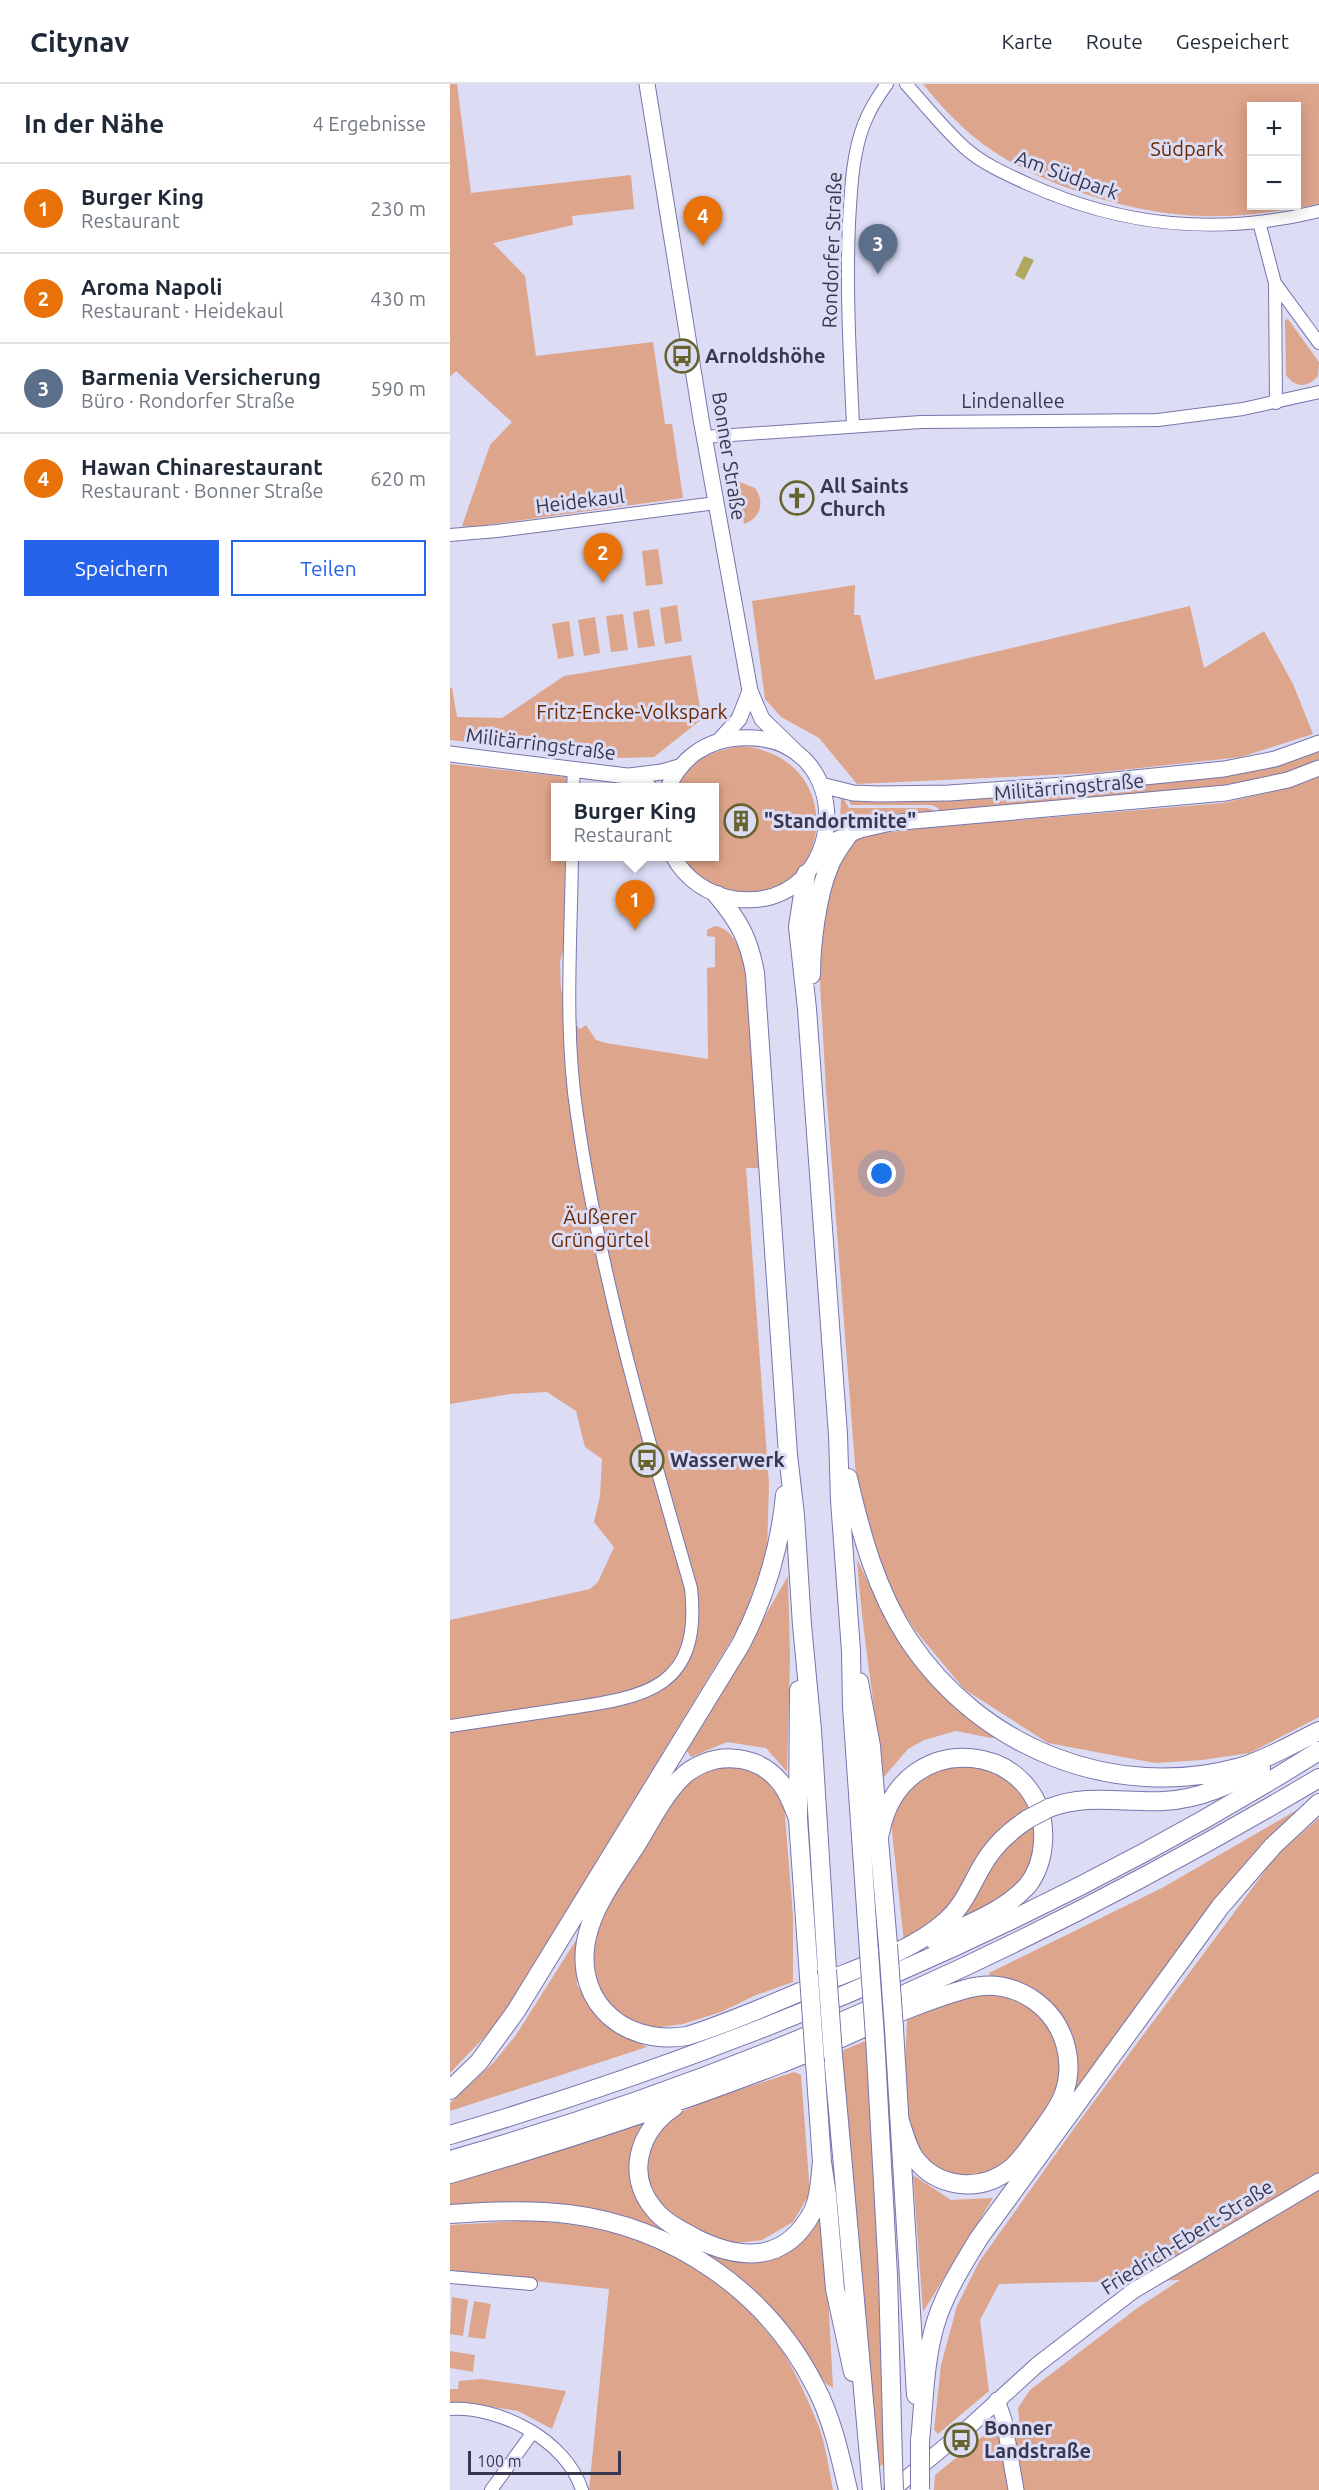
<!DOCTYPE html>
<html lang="de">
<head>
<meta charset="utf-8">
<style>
	body { margin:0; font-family:Ubuntu,sans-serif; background:#f2f2f3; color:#1f2937 }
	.controls { position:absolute; right:18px; top:18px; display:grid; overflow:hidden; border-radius:0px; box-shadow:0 3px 15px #0003 }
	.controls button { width:54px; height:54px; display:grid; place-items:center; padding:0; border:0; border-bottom:2px solid #e0e1e3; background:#fff; color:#1f2937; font:30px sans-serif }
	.scale { position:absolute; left:18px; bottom:15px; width:153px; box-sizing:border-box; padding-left:6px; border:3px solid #37374f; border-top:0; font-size:16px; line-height:21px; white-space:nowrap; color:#37374f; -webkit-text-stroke:4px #dcdcf5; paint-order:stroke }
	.you { position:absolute; left:432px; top:1090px; width:21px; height:21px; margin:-15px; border:4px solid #fff; border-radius:50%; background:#1a73e8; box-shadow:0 0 0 9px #1a73e833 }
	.badge { display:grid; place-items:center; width:39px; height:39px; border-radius:50%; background:#2563eb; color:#fff; font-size:20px; font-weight:700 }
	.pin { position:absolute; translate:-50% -50px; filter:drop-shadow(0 2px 3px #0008) }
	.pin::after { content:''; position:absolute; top:32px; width:21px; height:18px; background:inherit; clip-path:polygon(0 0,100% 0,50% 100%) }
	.popup { position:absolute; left:101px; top:699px; width:168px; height:78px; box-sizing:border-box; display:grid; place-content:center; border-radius:0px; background:#fff; filter:drop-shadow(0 2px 4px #0005); font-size:20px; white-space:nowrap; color:#747a83 }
	.popup b { font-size:22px; color:#1f2937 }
	.popup::after { content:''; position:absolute; left:50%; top:100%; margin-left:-12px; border:12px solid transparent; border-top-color:#fff }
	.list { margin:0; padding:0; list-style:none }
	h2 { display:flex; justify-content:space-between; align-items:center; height:78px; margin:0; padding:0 24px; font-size:26px }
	h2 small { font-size:20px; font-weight:400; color:#747a83 }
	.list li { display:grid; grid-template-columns:39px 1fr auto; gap:18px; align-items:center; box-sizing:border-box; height:90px; padding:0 24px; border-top:2px solid #e0e1e3 }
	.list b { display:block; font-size:22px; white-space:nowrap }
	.list p { margin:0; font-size:20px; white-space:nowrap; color:#747a83 }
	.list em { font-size:20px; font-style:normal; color:#747a83 }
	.actions { display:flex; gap:12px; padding:18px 24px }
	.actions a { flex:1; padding:14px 0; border:2px solid #2563eb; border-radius:0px; text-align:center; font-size:21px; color:#2563eb }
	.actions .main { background:#2563eb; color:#fff }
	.map { position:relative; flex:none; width:869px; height:2406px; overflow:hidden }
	header { display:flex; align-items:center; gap:36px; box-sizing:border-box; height:84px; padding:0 30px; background:#fff; border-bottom:2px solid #e0e1e3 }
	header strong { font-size:28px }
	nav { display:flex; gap:33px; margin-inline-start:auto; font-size:21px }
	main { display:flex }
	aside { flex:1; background:#fff }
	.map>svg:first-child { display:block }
	.green { fill:#dda58b; fill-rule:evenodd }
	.water { fill:#aea95d }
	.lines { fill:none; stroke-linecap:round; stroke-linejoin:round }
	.minor-casing { stroke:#7775ac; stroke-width:14 }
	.major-casing { stroke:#7775ac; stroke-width:17 }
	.highway-casing { stroke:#7775ac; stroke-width:20 }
	.minor { stroke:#fff; stroke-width:12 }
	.major { stroke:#fff; stroke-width:15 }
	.highway { stroke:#fff; stroke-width:18 }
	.highway-bridge-casing { stroke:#7775ac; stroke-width:20; stroke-linecap:butt }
	.highway-bridge { stroke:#fff; stroke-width:18 }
	.labels { text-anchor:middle; stroke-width:6; stroke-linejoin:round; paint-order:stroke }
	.park-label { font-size:20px; fill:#6a2a03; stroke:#dcdcf5 }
	.street-label { font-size:20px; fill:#37374f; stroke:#dcdcf5 }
	.poi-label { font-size:20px; font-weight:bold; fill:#37374f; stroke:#dcdcf5; text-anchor:start }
</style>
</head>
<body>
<header>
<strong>Citynav</strong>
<nav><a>Karte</a><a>Route</a><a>Gespeichert</a></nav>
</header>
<main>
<aside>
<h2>In der Nähe<small>4 Ergebnisse</small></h2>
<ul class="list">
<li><span class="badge" style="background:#e8710a">1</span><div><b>Burger King</b><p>Restaurant</p></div><em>230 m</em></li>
<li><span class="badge" style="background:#e8710a">2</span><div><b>Aroma Napoli</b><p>Restaurant · Heidekaul</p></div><em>430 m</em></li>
<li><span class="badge" style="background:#5c6f8a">3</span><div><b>Barmenia Versicherung</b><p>Büro · Rondorfer Straße</p></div><em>590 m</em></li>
<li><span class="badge" style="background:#e8710a">4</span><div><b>Hawan Chinarestaurant</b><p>Restaurant · Bonner Straße</p></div><em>620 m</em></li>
</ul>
<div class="actions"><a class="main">Speichern</a><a>Teilen</a></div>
</aside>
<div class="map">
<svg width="869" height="2406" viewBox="0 0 869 2406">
	<rect width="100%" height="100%" fill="#dcdcf5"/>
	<path class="green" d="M0,0H7L21,109L181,91L184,125L122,132L123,141L43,159L75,192L86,272L203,258L215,340H222L233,414L21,443L12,442L40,361L62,338L6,287L0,293Z
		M473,0H869V120C831,127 790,134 750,132C680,130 578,98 524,53C505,37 488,19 473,0ZM846,22V122H802V22Z
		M838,235L869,278L868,292C858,304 845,304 836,291L835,236Z
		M287,397L305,404C315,418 311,434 294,440Z
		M208,465L213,500L196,502L192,467Z
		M405,501L404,531H410L425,596L740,522L754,584L814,547L843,600L863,650L791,673L644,689L407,700L369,654L331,633L315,615L302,517Z
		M227,521L232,557L215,560L210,524Z
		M199,525L205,562L188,564L183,528Z
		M173,530L178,566L161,568L156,532Z
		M145,533L150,569L134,572L128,536Z
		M119,537L124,572L108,575L102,540Z
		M241,571L252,635L204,673L171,674L0,656V604H2L7,633L52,634L114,592Z
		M292,662C402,673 384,826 279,806C260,802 241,790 232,773L264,772V704H226C240,676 263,666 292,662Z
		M869,665V678L839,688L785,701L490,729L488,724L482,721H401L399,717V715L470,717Z
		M0,680L116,693V703L106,704V772L115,773L114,863L110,878L111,906L115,914L114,928L130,945L136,941L146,956L156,959L258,975L257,884L265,883V853L257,852V846L265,842C285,845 291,869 296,886L309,1084H296L319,1401L317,1468L291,1540L48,1939L0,1989V1536L140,1505L148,1498L164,1463L144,1438L150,1412L152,1375L135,1363L126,1327L97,1308L60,1310L0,1320Z
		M869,692V1633L800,1669L752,1676L705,1679L598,1659L514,1605L465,1546L444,1513L429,1481L407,1406L376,1006L368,863L387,773L396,761L412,752L473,744L773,719L842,703Z
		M391,715H394L399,724H477L483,726L485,730L394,743L390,739Z
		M407,1475L442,1548L506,1622L550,1653L541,1654L506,1647L474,1656L458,1665L433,1694C425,1621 412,1549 407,1475Z
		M338,1492L340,1573L337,1688L316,1664L277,1658L241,1673L237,1667Z
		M521,1680C558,1691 560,1696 582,1727L496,1829L454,1858L442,1748L441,1734L447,1716L474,1689Z
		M263,1682H284L313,1692L334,1720L343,1832V1898L306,1911L271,1928L233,1940L203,1944L176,1933L162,1923L148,1902L143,1874L148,1841L177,1788L221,1717L238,1695Z
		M847,1726V1729L771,1811L705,1896L618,2019L620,1951L602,1919L574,1901L542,1896L539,1889L712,1804Z
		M869,1734V2406H484L485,2391L533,2352L570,2345L568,2324L580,2306L686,2225L730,2196L549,2200L530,2236L539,2307L488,2350L484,2346L491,2281L507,2222L529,2178L625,2043L826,1772Z
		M581,1740L587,1748L582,1782L559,1811L508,1835L542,1777Z
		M126,1856L127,1901L142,1925L166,1948L197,1963L0,2027V2019L44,1978L66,1951Z
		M525,1909C562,1911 580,1912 600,1948C607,1960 613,1971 613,1986C613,2006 599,2023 589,2039C581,2050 573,2067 563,2076C523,2109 475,2092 458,2045C455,2037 456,2027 456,2018C454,1991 456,1964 457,1936Z
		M418,1956L434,2237L437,2377L429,2383L391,1967Z
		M344,1988L351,1991L360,2109L343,2138L312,2156L278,2160L249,2147L207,2119L197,2096L195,2072L204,2052L220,2033L258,2016Z
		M196,2036C181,2055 181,2067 181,2090L249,2164L285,2178L313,2175L369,2133L374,2136L383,2304C363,2293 357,2266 343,2249C337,2241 329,2233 321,2226C268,2168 197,2132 119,2121C80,2115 38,2119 0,2122V2098Z
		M463,2091L501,2116L543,2114L473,2228Z
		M70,2137C163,2137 258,2172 316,2247C323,2255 331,2264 336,2273C348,2294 360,2320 369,2343C376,2363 379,2386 383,2406H139L159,2205L0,2188V2141Z
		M2,2213L18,2216L13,2252L0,2250Z
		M24,2217L41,2220L35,2255L18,2253Z
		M0,2267L25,2271L23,2288L0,2284Z
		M31,2295L116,2307L102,2345L68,2327L9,2318L0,2319V2305H8L9,2297Z"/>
	<path class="water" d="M574,172L584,176L574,196L565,191Z"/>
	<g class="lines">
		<g class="minor-casing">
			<path id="minor" d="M456,0C475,21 494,45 515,64C533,80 556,90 578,100C673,143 768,152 869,127
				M809,138L825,199L869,259
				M825,199L826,319
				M403,341C400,274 396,207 399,139C401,106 402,71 414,40C420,25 428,12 437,0
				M254,353L471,338L708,336L793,325L869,308
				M0,451L47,447L266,419
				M123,704L124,684
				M0,1642C38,1636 76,1631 114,1625C196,1613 252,1605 241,1504C196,1348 150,1192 127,1031C114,946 121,858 122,772
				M0,2193L81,2200
				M0,2325C50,2322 116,2356 132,2406
				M41,2406L83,2348"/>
		</g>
		<g class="major-casing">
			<path id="major" d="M197,0L251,335L300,607L312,635L346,668
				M269,657L289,635L300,607
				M0,670L177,692L189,696L200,704
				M179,692L212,688L229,683
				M371,701L403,709L428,710L499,709L614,701L774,685L825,675L869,659
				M218,704C231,674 256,656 289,654C412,646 401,829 285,815C259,811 236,796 223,772
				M373,761L410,746L441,739L776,709L838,696L869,684
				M547,2316L554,2336L566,2406
				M442,2406L521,2341L587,2281L683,2207L869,2097"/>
		</g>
		<g class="highway-casing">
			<path id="highway" d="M356,790L348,843L357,925L388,1351L390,1416L401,1567L402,1623L419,1868
				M267,811C289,837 299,855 305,889L338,1371L345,1431L352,1541L362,1646L377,1886
				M361,891C361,861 367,811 379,783C383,771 391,761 399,750
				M398,1394C411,1450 426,1506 458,1555C530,1664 664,1718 791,1683C818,1675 844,1659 869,1647
				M409,1598L421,1662L438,1861
				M349,1606L348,1735L359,1893
				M599,1724C637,1709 674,1719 714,1717C751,1715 779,1701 811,1684
				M348,1735C343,1722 339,1709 330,1698C305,1667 257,1667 230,1695C211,1715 199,1741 185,1763C169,1788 149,1814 140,1842C117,1911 169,1963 237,1952C282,1938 326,1918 369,1900C410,1883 463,1867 496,1837C513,1822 520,1803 531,1784C542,1763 558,1748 578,1735
				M430,1749C451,1637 600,1658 593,1759C592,1774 587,1789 578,1801C554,1828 516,1841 484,1856
				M444,1945L466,2311
				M425,1953L438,2191L443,2377
				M383,1971L422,2406
				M365,1978L372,2078L377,2111L385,2205L403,2288
				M0,2006L29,1978L66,1927L291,1560C315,1513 330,1465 335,1411
				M224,2023C189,2046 175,2091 204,2125C214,2138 231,2146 245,2154C291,2177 336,2179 363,2127C370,2113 370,2094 372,2078
				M0,2051C303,1961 600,1835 869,1667
				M0,2076C305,1990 597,1856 869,1694
				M0,2090C110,2058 220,2022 327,1981C390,1957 451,1923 516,1905C541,1898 564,1902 585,1917C615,1939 626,1978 613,2012C607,2027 596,2040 587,2053C578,2065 570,2078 559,2086C529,2109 486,2104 464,2073C457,2062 454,2049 450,2037
				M0,2130C39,2127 79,2125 118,2130C223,2143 317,2207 365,2302C382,2334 390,2371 398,2406
				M470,2357C474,2319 474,2279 485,2241C494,2210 512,2182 529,2154L770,1823L823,1762L869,1719"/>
		</g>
		<use href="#minor" class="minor"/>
		<use href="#major" class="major"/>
		<use href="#highway" class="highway"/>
		<g class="highway-bridge-casing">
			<path id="highway-bridge" d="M578,1735L599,1724
				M438,1861L444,1945
				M419,1868L425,1953
				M377,1886L383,1971
				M359,1893L365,1978
				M443,2377L444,2406
				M470,2405V2357"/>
		</g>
		<use href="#highway-bridge" class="highway-bridge"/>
	</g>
	<defs>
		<g id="bus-ring" transform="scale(1.725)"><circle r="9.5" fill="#dcdcf5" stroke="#676430" stroke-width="1.5"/><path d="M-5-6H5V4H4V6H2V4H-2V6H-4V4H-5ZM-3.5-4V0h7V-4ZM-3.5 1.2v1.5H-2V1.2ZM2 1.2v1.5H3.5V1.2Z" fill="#676430"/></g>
		<g id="church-ring" transform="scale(1.725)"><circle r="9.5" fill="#dcdcf5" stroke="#676430" stroke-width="1.5"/><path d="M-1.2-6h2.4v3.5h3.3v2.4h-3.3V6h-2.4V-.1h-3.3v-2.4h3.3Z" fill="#676430"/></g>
		<g id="building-ring" transform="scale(1.725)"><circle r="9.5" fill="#dcdcf5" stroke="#676430" stroke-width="1.5"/><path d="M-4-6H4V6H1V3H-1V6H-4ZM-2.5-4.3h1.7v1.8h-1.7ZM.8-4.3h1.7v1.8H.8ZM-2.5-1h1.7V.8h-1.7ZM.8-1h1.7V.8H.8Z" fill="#676430"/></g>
	</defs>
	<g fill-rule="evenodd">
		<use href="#bus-ring" x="232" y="272"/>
		<use href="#church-ring" x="347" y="414"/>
		<use href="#building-ring" x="291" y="737"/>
		<use href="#bus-ring" x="197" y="1376"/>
		<use href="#bus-ring" x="511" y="2356"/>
	</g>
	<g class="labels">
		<g class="park-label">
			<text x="737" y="72">Südpark</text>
			<text x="182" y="635">Fritz-Encke-Volkspark</text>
			<text x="150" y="1140">Äußerer<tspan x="150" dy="23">Grüngürtel</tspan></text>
		</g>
		<g class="street-label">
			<text transform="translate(617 91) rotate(20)" y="7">Am Südpark</text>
			<text transform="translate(382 166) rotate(-88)" y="7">Rondorfer Straße</text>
			<text x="563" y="324">Lindenallee</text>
			<text transform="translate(279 372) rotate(81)" y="7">Bonner Straße</text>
			<text transform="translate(130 417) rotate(-7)" y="7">Heidekaul</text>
			<text transform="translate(91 660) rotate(7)" y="7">Militärringstraße</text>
			<text transform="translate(619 703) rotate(-5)" y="7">Militärringstraße</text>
			<text transform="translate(737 2153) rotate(-32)" y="7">Friedrich-Ebert-Straße</text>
		</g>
		<g class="poi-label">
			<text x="255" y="279">Arnoldshöhe</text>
			<text x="370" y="409">All Saints<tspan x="370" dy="23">Church</tspan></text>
			<text x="314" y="744">"Standortmitte"</text>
			<text x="220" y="1383">Wasserwerk</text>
			<text x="534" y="2351">Bonner<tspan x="534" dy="23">Landstraße</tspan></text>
		</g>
	</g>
</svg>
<div class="controls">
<button>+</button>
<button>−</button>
</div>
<div class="scale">100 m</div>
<div class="you"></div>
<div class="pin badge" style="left:185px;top:846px;background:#e8710a">1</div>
<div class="popup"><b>Burger King</b>Restaurant</div>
<div class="pin badge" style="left:153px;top:499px;background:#e8710a">2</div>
<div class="pin badge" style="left:428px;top:190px;background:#5c6f8a">3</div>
<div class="pin badge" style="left:253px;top:162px;background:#e8710a">4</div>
</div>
</main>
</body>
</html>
